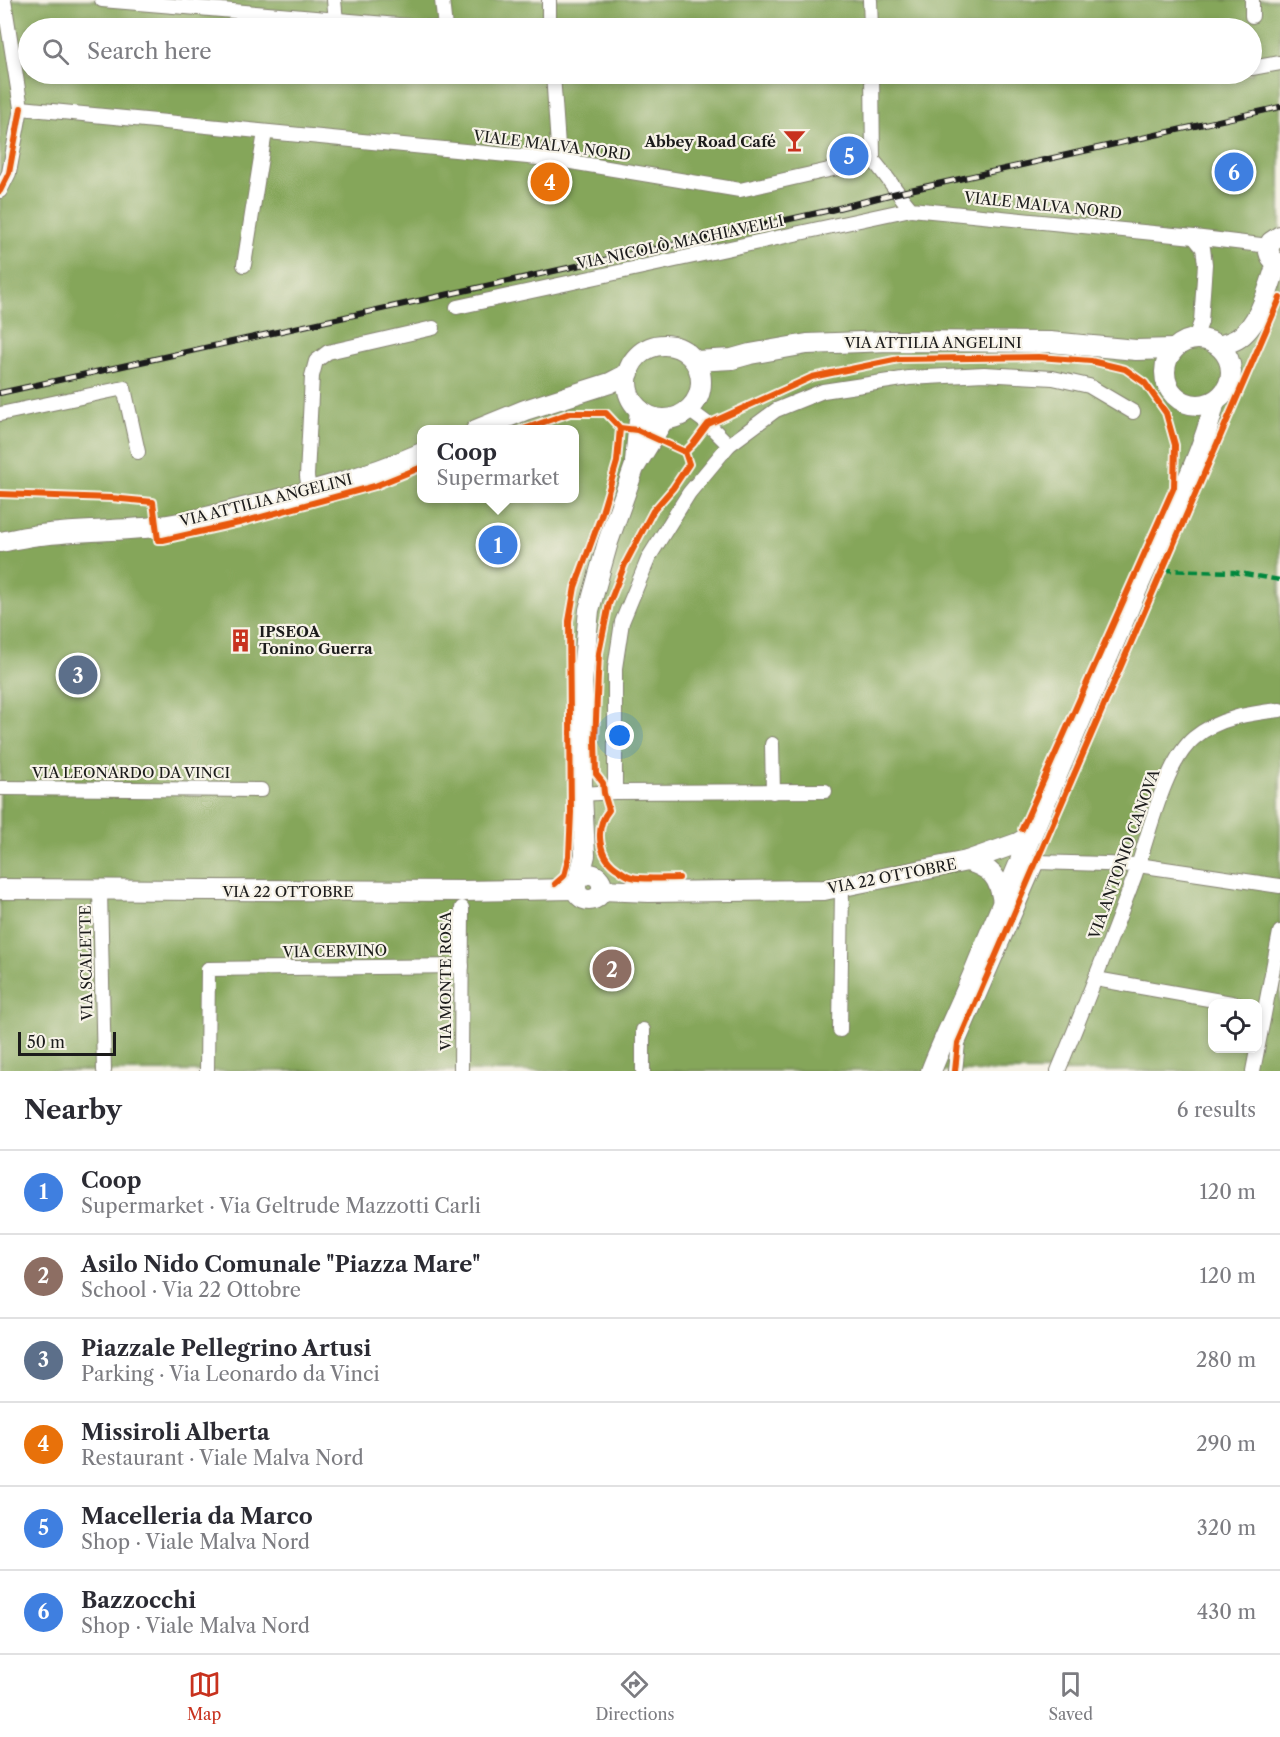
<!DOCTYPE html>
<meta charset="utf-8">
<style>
body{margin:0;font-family:"Libre Caslon Text",serif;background:#f7f7f7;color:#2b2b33}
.controls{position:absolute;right:18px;bottom:18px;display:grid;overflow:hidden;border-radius:12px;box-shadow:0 3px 9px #0003}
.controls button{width:54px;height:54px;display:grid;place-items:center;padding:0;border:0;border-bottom:2px solid #e1e1e2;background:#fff;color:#2b2b33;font:30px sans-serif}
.scale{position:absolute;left:18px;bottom:15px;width:98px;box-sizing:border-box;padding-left:6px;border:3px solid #1c1c1c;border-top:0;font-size:16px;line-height:21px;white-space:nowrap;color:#1c1c1c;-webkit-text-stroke:4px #f7f3e8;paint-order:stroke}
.you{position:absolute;left:620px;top:736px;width:21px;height:21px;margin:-15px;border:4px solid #fff;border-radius:50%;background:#1a73e8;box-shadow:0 0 0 9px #1a73e833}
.badge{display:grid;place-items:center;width:39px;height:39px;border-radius:50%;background:#c8321e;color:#fff;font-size:20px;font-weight:700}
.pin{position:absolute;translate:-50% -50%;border:3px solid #fff;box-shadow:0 2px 6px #0006}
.popup{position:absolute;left:417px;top:425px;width:162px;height:78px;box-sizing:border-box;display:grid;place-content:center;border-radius:12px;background:#fff;filter:drop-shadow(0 2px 4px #0005);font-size:20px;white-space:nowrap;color:#7c7c81}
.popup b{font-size:22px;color:#2b2b33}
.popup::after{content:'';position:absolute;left:50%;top:100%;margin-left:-12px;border:12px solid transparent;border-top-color:#fff}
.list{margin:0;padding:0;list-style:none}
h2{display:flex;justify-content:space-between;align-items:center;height:78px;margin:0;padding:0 24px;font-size:26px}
h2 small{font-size:20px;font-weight:400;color:#7c7c81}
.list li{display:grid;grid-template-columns:39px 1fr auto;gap:18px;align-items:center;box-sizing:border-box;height:84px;padding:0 24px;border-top:2px solid #e1e1e2}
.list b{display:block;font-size:22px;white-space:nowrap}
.list p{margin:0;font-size:20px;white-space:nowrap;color:#7c7c81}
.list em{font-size:20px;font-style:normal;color:#7c7c81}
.icon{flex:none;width:33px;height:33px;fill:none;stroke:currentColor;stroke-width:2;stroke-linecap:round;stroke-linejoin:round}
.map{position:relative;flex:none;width:1280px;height:1071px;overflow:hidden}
.search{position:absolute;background:#fff;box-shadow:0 3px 9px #0003;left:18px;right:18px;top:18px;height:66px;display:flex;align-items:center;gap:15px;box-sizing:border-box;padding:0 21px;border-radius:33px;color:#7c7c81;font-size:22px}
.sheet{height:582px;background:#fff}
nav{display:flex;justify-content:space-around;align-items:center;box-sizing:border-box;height:84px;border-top:2px solid #e1e1e2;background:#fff;font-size:16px;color:#7c7c81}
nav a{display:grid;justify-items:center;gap:3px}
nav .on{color:#c8321e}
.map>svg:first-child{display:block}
.forest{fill:#85a65a;stroke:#50613b;stroke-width:1.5;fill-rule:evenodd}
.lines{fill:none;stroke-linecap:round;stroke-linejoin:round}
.street-casing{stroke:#827f6e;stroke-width:16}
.secondary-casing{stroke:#827f6e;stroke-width:22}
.street{stroke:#fff;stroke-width:14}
.secondary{stroke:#fff;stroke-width:20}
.rail-casing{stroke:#1c1c1c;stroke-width:6}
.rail{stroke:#f7f3e8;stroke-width:4;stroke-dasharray:11;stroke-linecap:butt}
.quiet{stroke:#00873e;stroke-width:4.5;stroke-dasharray:9 4.5;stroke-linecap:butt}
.cycleway-casing{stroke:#f7f3e8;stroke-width:10}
.cycleway{stroke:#e8590c;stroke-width:6}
.labels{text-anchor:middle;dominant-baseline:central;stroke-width:4.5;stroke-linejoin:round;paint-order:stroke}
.poi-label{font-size:15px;font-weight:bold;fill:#1c1c1c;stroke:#f7f3e8;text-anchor:end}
.street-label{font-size:15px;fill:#1c1c1c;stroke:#f7f3e8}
</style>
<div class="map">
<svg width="1280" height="1071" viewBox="0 0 1280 1071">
<rect width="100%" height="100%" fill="#f7f3e8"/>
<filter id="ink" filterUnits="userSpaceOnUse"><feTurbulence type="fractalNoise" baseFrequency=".0167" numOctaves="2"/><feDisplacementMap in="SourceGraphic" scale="12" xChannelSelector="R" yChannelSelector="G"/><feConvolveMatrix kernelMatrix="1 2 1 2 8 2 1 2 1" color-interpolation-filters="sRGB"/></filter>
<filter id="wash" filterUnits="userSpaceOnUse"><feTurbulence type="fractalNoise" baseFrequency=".008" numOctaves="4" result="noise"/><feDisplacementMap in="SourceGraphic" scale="24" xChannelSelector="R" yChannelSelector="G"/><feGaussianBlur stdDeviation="1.35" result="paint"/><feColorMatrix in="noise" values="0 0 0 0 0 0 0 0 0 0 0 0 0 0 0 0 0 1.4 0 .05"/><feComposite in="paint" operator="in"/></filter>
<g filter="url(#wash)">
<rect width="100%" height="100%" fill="#e9e2c1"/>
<path class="forest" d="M0,0H1280V1071H0ZM28,28H1252V74H28ZM422,430H574V498H422ZM1212,1004H1258V1048H1212Z"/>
</g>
<g filter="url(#ink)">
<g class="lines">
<defs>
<g id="street">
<path d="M102,0L434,28"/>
<path d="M334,0L336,21"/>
<path d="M442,0L445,28"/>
<path d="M549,0V28"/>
<path d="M870,0L871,28"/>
<path d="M1252,16V0"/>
<path d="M1252,68L1280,63"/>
<path d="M553,74L559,160"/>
<path d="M872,74L873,160"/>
<path d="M21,108L559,160L740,190L873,160C887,176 897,193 911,209L1194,237L1269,246"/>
<path d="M0,191L9,173L21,108L4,0"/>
<path d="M244,265L265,132"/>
<path d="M457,307L911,209"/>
<path d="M1191,339L1197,333L1201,322L1205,264L1203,248L1194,237"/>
<path d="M689,410L708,424L729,445"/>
<path d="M0,414L124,388L138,452"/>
<path d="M309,491L307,476L312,376L316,361L328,352L433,328"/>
<path d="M772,744L773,792"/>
<path d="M0,788L261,790"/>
<path d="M825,791L615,792V668L622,622L649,557L689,493L729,445L776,410L823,391L909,378L984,374L1053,378L1089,386L1133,412"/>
<path d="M582,794L615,792"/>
<path d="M100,890L104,1071"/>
<path d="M1096,979L1237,1004"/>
<path d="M643,1030V1071"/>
<path d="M840,1030L842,888"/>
<path d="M207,1071L208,969L462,966"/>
<path d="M461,1071L462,908"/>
<path d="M955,1071L958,1043L1037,862L1138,865L1280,886"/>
<path d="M1058,1071C1085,1006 1110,941 1135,875C1148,838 1164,763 1194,738C1217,718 1251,713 1280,710"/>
<path d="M1253,1071L1280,932"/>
</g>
<g id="secondary">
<path d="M1280,236L1271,242C1266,251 1270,260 1280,264"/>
<circle cx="1198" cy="372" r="33"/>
<circle cx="664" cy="382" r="37"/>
<path d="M1219,346C1225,344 1232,342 1237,339C1260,325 1269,287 1277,263"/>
<path d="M695,361L732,359L750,354L807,344L890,341L1050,342L1136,350L1173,349"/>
<path d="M476,430L525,410L610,383L629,373"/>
<path d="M635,462L640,410"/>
<path d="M0,542C13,540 27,536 40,535C78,530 116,531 154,527C184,524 214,515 243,508C304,493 365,478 422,453"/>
<path d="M967,861C991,868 999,876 1003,902"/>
<circle cx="589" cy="887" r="13"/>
<path d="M579,879L585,855L582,794V683L589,610L608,542L634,468L664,419"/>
<path d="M0,889L463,891L576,889"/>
<path d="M602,890L649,892L824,890L967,861L1018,843L1030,836"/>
<path d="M931,1071C945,1035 962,1002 976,967C1028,840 1083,715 1137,589C1163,528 1200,466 1215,401"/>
</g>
</defs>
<use href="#street" class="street-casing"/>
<use href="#secondary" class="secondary-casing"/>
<use href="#street" class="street"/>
<use href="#secondary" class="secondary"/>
<defs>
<path id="rail" d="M0,393L831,210L897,193L1280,107"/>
</defs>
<use href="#rail" class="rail-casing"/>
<use href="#rail" class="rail"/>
<path class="quiet" d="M1163,570L1233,572L1280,580"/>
<defs>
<g id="cycleway">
<path d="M0,191L9,173L21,108"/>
<path d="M521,430L570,413H606L620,428L637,430L685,452"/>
<path d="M0,494L111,498L153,502L158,540H163L239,523L375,486L422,467"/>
<path d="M679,878C666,878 643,880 632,877C627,876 623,873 619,870C598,858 594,828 609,810L604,793L603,783L596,774L595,741L599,653L609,604L625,564L653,511L673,488L689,464L685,452L693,444L708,424L812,377L899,359L1039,357L1091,361L1125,369L1145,383L1166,413L1175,445L1174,487L1022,829"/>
<path d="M555,884L564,876L569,856L571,812L569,621L575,587L601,516L617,462L620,428"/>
<path d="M955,1071L958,1043L1280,298"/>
</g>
</defs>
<use href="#cycleway" class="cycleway-casing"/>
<use href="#cycleway" class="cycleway"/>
</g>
</g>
<defs>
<symbol id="bar-bare" viewBox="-9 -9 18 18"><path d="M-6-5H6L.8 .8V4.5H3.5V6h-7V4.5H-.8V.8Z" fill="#c8321e" stroke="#f7f3e8" stroke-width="2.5" paint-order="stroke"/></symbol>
<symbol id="building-bare" viewBox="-9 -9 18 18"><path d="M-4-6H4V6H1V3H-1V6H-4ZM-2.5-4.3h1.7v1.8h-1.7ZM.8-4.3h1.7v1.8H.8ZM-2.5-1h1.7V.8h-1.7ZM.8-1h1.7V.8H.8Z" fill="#c8321e" stroke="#f7f3e8" stroke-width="2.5" paint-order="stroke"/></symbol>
</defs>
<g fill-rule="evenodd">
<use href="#bar-bare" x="778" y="124" width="33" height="33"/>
<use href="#building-bare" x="224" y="624" width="33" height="33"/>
</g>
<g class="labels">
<g class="poi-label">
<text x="776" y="141">Abbey Road Café</text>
<text x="259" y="631" text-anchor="start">IPSEOA<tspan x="259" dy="17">Tonino Guerra</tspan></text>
</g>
<g class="street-label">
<text transform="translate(552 145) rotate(7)">VIALE MALVA NORD</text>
<text transform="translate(1043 205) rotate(6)">VIALE MALVA NORD</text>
<text transform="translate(680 242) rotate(-12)">VIA NICOLÒ MACHIAVELLI</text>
<text x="933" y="342">VIA ATTILIA ANGELINI</text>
<text transform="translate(266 500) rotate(-14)">VIA ATTILIA ANGELINI</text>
<text x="131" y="772">VIA LEONARDO DA VINCI</text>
<text transform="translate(1124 854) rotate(-70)">VIA ANTONIO CANOVA</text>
<text transform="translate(892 876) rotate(-11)">VIA 22 OTTOBRE</text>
<text x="288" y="891">VIA 22 OTTOBRE</text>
<text transform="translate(335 951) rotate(-1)">VIA CERVINO</text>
<text transform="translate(86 963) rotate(-91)">VIA SCALETTE</text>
<text transform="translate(445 981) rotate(-90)">VIA MONTE ROSA</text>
</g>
</g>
</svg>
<div class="controls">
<button><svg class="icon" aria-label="locate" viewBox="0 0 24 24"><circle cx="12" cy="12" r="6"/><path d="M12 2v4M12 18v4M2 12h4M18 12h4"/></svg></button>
</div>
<div class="scale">50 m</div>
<div class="you"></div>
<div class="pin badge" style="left:498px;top:545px;background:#3f7fe0">1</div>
<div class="popup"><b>Coop</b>Supermarket</div>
<div class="pin badge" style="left:612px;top:969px;background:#8d6e63">2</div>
<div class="pin badge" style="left:78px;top:675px;background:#5c6f8a">3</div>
<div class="pin badge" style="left:550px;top:182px;background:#e8710a">4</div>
<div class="pin badge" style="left:849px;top:156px;background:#3f7fe0">5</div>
<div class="pin badge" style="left:1234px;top:172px;background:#3f7fe0">6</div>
<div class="search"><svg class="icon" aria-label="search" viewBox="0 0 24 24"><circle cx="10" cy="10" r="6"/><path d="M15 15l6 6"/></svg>Search here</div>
</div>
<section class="sheet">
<h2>Nearby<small>6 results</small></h2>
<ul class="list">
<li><span class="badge" style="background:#3f7fe0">1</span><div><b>Coop</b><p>Supermarket · Via Geltrude Mazzotti Carli</p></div><em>120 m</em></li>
<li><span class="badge" style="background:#8d6e63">2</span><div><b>Asilo Nido Comunale &quot;Piazza Mare&quot;</b><p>School · Via 22 Ottobre</p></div><em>120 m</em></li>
<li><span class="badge" style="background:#5c6f8a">3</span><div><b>Piazzale Pellegrino Artusi</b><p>Parking · Via Leonardo da Vinci</p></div><em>280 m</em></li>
<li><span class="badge" style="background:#e8710a">4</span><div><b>Missiroli Alberta</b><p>Restaurant · Viale Malva Nord</p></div><em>290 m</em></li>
<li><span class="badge" style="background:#3f7fe0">5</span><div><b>Macelleria da Marco</b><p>Shop · Viale Malva Nord</p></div><em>320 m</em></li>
<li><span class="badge" style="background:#3f7fe0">6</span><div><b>Bazzocchi</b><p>Shop · Viale Malva Nord</p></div><em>430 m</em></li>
</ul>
</section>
<nav>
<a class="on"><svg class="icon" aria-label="map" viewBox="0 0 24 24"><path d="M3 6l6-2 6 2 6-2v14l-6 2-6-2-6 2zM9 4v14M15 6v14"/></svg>Map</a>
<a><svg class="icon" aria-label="directions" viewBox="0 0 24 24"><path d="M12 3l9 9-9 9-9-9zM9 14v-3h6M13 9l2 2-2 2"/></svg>Directions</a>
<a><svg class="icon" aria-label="saved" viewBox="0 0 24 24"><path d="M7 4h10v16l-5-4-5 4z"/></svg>Saved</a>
</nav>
